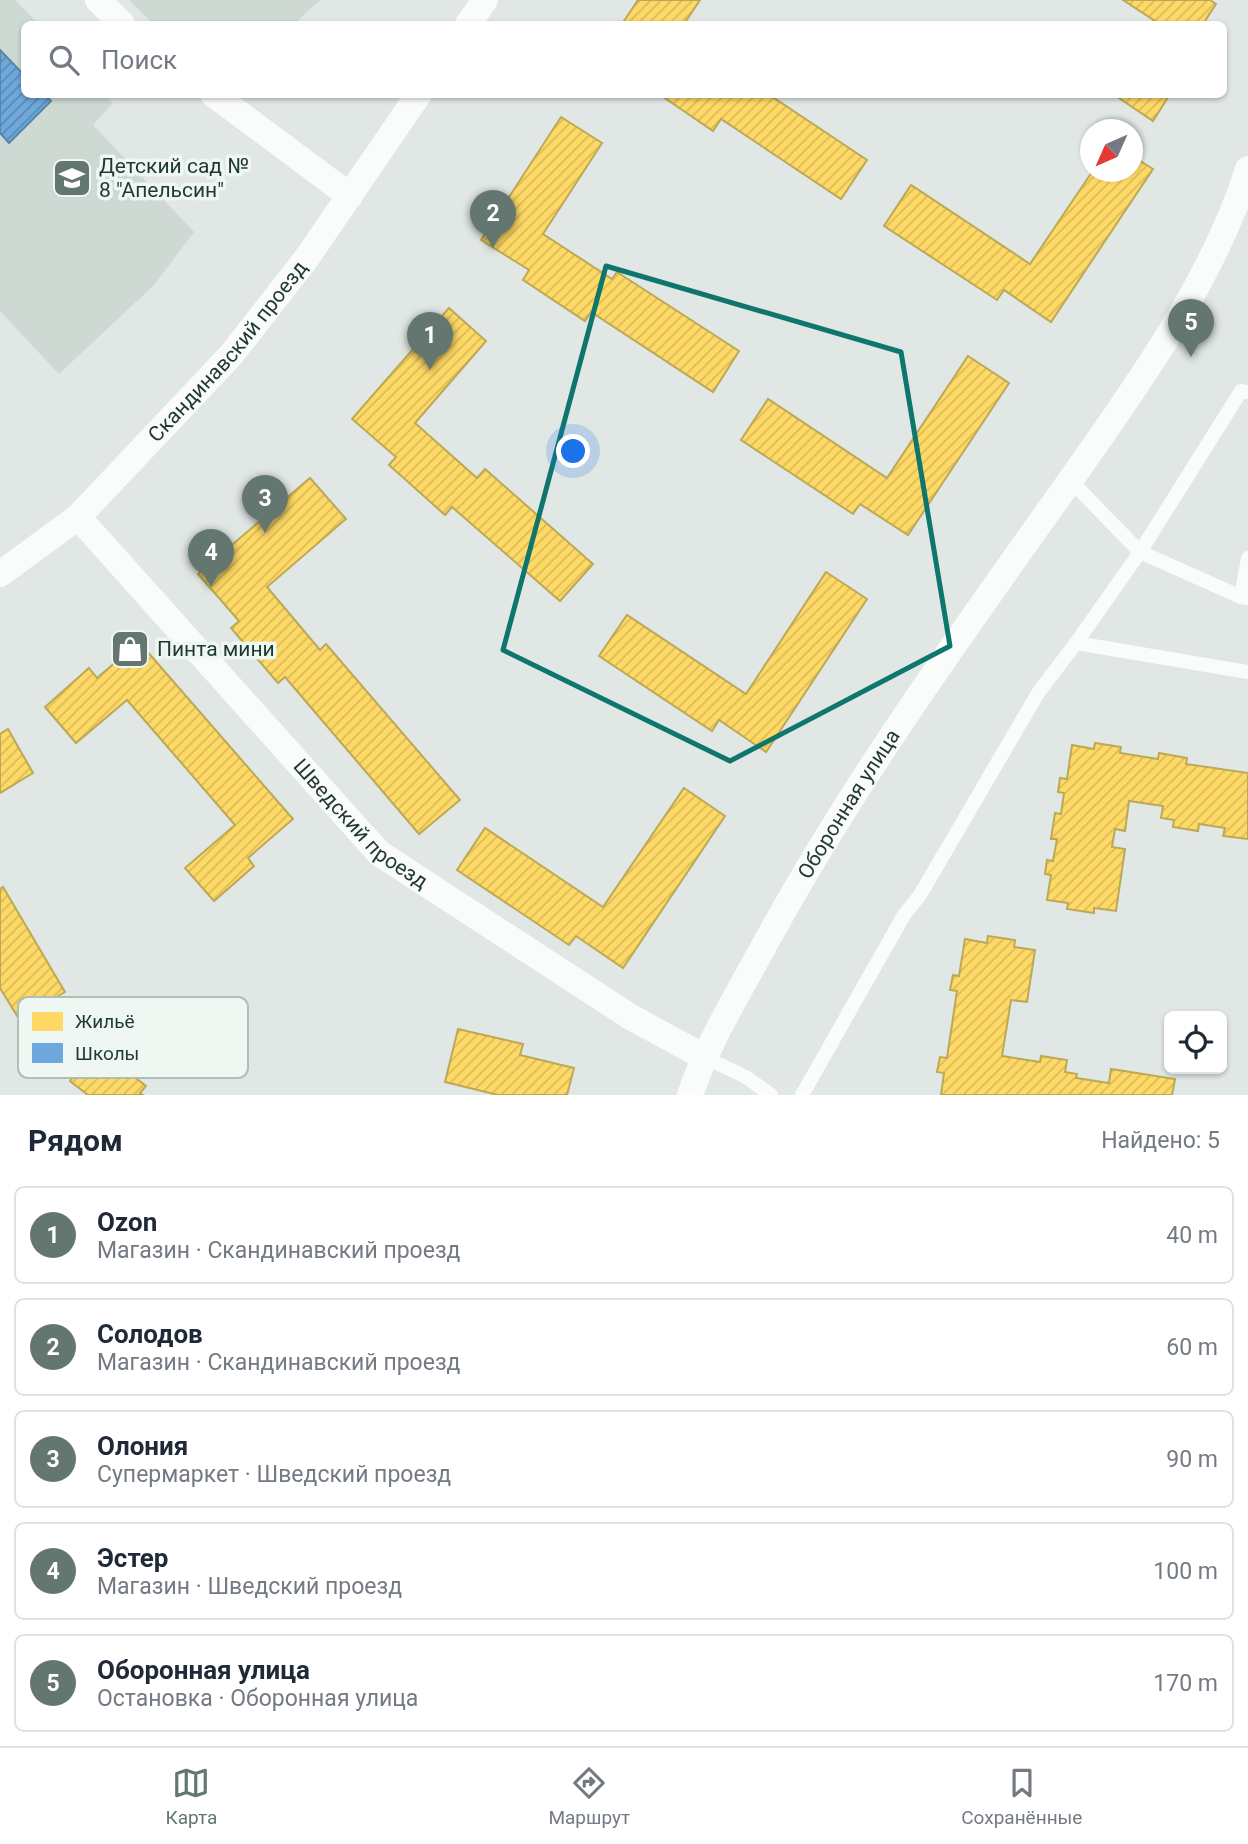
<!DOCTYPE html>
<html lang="ru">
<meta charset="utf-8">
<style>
body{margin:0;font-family:Roboto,sans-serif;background:#f2f2f3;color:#1f2937}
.controls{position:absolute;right:21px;bottom:21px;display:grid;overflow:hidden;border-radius:10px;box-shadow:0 2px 5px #0004}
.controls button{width:63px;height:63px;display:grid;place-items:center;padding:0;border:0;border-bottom:2px solid #e0e1e3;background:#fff;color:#1f2937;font:35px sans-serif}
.compass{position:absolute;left:1080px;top:119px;width:63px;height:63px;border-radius:50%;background:#fff;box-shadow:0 2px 5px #0004;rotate:225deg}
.you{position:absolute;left:574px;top:452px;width:24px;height:24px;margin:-18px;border:5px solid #fff;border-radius:50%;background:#1a73e8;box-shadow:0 0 0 10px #1a73e833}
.badge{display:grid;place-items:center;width:46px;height:46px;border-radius:50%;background:#63766f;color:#fff;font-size:23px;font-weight:700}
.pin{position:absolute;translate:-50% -58px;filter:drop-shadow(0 2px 4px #0008)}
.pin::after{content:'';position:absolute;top:37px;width:24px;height:21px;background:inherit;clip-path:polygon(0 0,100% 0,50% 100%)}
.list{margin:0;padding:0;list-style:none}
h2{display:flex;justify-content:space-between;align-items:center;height:91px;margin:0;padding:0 28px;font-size:30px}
h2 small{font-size:23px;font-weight:400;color:#747a83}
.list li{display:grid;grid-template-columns:46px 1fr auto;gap:21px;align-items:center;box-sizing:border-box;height:98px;margin:0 14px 14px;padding:0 14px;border:2px solid #e0e1e3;border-radius:10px}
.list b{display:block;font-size:26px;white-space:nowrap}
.list p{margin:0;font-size:23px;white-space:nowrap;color:#747a83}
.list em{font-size:23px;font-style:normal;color:#747a83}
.icon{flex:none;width:38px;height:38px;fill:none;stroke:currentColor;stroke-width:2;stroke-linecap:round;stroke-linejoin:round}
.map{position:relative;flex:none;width:1248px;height:1095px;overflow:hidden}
.search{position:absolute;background:#fff;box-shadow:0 2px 5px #0004;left:21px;right:21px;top:21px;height:77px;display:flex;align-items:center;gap:18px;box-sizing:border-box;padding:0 24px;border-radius:10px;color:#747a83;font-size:26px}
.sheet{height:651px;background:#fff}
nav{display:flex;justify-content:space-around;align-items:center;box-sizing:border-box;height:98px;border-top:2px solid #e0e1e3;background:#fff;font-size:19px;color:#747a83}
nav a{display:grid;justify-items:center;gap:4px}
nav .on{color:#63766f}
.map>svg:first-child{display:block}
.built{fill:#ced9d3}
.homes{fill:url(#homes-hatch);stroke:#bca956;stroke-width:2}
.schools{fill:url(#schools-hatch);stroke:#5787a8;stroke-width:2}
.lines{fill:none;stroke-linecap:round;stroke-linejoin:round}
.service{stroke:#fafbfb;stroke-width:14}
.minor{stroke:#fafbfb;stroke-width:26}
.marked{fill:none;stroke:#0f766e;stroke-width:5;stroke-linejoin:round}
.labels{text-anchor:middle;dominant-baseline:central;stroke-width:7;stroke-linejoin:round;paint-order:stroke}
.poi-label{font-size:21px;fill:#1f3930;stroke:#eef7f2;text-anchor:start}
.street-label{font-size:21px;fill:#1f3930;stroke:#eef7f2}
.key{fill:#eef7f2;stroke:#b0beb8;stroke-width:2}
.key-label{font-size:19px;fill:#1f3930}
</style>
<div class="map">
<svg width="1248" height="1095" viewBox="0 0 1248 1095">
<defs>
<pattern id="homes-hatch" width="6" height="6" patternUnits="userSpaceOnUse" patternTransform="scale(1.75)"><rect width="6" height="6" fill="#ffd966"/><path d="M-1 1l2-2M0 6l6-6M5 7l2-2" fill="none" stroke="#dabb59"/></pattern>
<pattern id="schools-hatch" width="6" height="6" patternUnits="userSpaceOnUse" patternTransform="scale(1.75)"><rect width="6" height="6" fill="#6fa8dc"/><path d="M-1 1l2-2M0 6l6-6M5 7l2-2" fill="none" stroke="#5b8ab3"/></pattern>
</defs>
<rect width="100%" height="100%" fill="#e1e7e4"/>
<g class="built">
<path d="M0,0H15L39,24H24V94L104,95L113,103L93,125L194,232L154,285L59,374L0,311Z"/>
<path d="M129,0H320L294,24H153Z"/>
</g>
<g class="homes">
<path d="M638,0H700L684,24H622Z"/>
<path d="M1123,0H1210L1216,4L1203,24H1153L1155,21Z"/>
<path d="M659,94H768L867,160L841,199L721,119L713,131Z"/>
<path d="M1113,94H1170L1153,121Z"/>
<path d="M561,117L602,143L543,234L612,279L617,272L739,351L713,392L591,312L585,321L523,280L529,270L481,240Z"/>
<path d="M1132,156L1153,169L1051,322L1004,290L997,300L884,226L911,185L1030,264L1092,172H1132Z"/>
<path d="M449,308L486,341L415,423L477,478L485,469L593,564L560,601L452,507L445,515L389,465L396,457L352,419Z"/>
<path d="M968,356L1009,383L908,535L860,504L853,514L741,440L768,399L887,478Z"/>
<path d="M310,478L346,519L267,587L320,650L326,644L460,800L419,834L285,677L278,683L231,628L239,621L198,574Z"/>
<path d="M826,572L867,599L766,752L719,720L712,731L599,656L627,615L746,694Z"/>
<path d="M139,642L293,819L248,858L254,866L214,901L185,868L235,825L127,700L76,743L45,707L89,668L97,678Z"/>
<path d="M8,729L33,773L0,793V734Z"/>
<path d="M1095,743L1121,747L1120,753L1158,759L1159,753L1187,758L1186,764L1248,773V839L1223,836L1225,828L1199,824L1198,831L1173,827L1174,820L1161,818L1163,806L1129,801L1125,831L1115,829L1112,847L1125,849L1116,911L1094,908V913L1067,909L1068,903L1047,900L1051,875L1045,874L1047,860L1053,861L1057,839H1051L1055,813L1061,814L1064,793L1058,792L1060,778L1067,779L1072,745L1094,749Z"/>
<path d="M684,788L725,816L623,968L576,936L569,945L457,870L485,828L603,907Z"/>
<path d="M3,887L65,992L19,1019L0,988V889Z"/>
<path d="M988,936L1015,940L1014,947L1035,950L1027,1002L1011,1000L1002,1056L1040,1062L1041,1056L1067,1060L1065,1072L1077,1074L1076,1078L1109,1083L1111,1069L1175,1079L1172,1095H941L944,1073L937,1072L940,1057L947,1058L957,991L950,990L953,975L959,976L965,939L987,943Z"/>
<path d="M458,1029L523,1044L520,1055L574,1068L567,1095H498L445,1082Z"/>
<path d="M96,1047L146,1086L140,1093L143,1095H88L70,1081Z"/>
</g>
<path class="schools" d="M0,50L24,75V94H44L51,101L9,143L0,133Z"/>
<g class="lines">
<g class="service">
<path d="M1070,480L1140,552L1241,597"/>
<path d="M1248,558L1241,597L1248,598"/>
<path d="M1076,643L1140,552L1241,391L1248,392"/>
<path d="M704,1057L746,1077L771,1095"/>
<path d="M802,1095L904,915L920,895L1038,693L1076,643L1248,672"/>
</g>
<g class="minor">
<path d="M98,0L122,24"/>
<path d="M468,24L485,0"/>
<path d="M213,94L350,196"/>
<path id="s1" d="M78,517L379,853L629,1016L704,1057"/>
<path id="s2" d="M0,574L78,517L231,355L306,259L419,94"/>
<path id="s3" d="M690,1095C708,1042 738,994 765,944C853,783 961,634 1067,485C1133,392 1214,279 1248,169"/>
</g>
</g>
<path class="marked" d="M606,266L901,352L950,646L730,761L503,650Z"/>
<defs>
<symbol id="school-square" viewBox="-11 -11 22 22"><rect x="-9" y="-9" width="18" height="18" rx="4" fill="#63766f" stroke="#eef7f2"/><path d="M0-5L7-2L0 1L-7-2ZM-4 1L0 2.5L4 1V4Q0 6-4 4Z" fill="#fff"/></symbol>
<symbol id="shop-square" viewBox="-11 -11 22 22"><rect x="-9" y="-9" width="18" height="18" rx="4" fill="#63766f" stroke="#eef7f2"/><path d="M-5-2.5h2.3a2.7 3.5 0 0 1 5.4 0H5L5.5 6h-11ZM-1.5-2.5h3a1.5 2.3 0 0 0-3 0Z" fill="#fff"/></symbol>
</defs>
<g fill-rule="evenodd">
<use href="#school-square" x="50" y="156" width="44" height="44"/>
<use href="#shop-square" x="108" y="627" width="44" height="44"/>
</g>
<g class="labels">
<g class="poi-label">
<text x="99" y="166">Детский сад №<tspan x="99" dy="24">8 "Апельсин"</tspan></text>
<text x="157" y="649">Пинта мини</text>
</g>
<g class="street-label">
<text stroke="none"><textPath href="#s2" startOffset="320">Скандинавский проезд</textPath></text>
<text stroke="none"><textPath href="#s3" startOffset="332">Оборонная улица</textPath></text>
<text stroke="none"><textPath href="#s1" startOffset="418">Шведский проезд</textPath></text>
</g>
</g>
<rect x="18" y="997" width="230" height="81" rx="10" class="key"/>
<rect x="32" y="1012" width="31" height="19" fill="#ffd966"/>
<rect x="32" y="1043" width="31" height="20" fill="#6fa8dc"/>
<g class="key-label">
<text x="75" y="1028">Жильё</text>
<text x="75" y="1060">Школы</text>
</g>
</svg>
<div class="controls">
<button><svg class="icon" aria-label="locate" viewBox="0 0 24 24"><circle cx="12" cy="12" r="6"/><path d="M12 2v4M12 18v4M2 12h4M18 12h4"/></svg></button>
</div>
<svg class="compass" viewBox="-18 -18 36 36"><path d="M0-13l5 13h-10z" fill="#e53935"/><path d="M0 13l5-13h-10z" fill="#747a83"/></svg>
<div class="you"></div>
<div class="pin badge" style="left:430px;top:370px">1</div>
<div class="pin badge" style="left:493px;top:248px">2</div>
<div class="pin badge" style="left:265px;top:533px">3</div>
<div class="pin badge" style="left:211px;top:587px">4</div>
<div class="pin badge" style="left:1191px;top:357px">5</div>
<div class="search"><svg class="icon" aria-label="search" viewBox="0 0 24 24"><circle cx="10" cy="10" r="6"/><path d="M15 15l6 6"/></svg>Поиск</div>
</div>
<section class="sheet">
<h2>Рядом<small>Найдено: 5</small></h2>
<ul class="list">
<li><span class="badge">1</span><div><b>Ozon</b><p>Магазин · Скандинавский проезд</p></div><em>40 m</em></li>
<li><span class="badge">2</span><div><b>Солодов</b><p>Магазин · Скандинавский проезд</p></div><em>60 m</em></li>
<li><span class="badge">3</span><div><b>Олония</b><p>Супермаркет · Шведский проезд</p></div><em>90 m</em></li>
<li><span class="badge">4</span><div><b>Эстер</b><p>Магазин · Шведский проезд</p></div><em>100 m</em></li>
<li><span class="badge">5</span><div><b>Оборонная улица</b><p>Остановка · Оборонная улица</p></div><em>170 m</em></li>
</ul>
</section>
<nav>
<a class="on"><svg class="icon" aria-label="map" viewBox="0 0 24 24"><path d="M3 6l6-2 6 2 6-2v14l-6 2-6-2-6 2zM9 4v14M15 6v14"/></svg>Карта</a>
<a><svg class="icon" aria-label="directions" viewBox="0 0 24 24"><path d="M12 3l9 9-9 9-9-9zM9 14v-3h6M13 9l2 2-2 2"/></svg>Маршрут</a>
<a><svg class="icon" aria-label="saved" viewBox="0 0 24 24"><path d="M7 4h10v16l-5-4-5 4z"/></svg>Сохранённые</a>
</nav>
